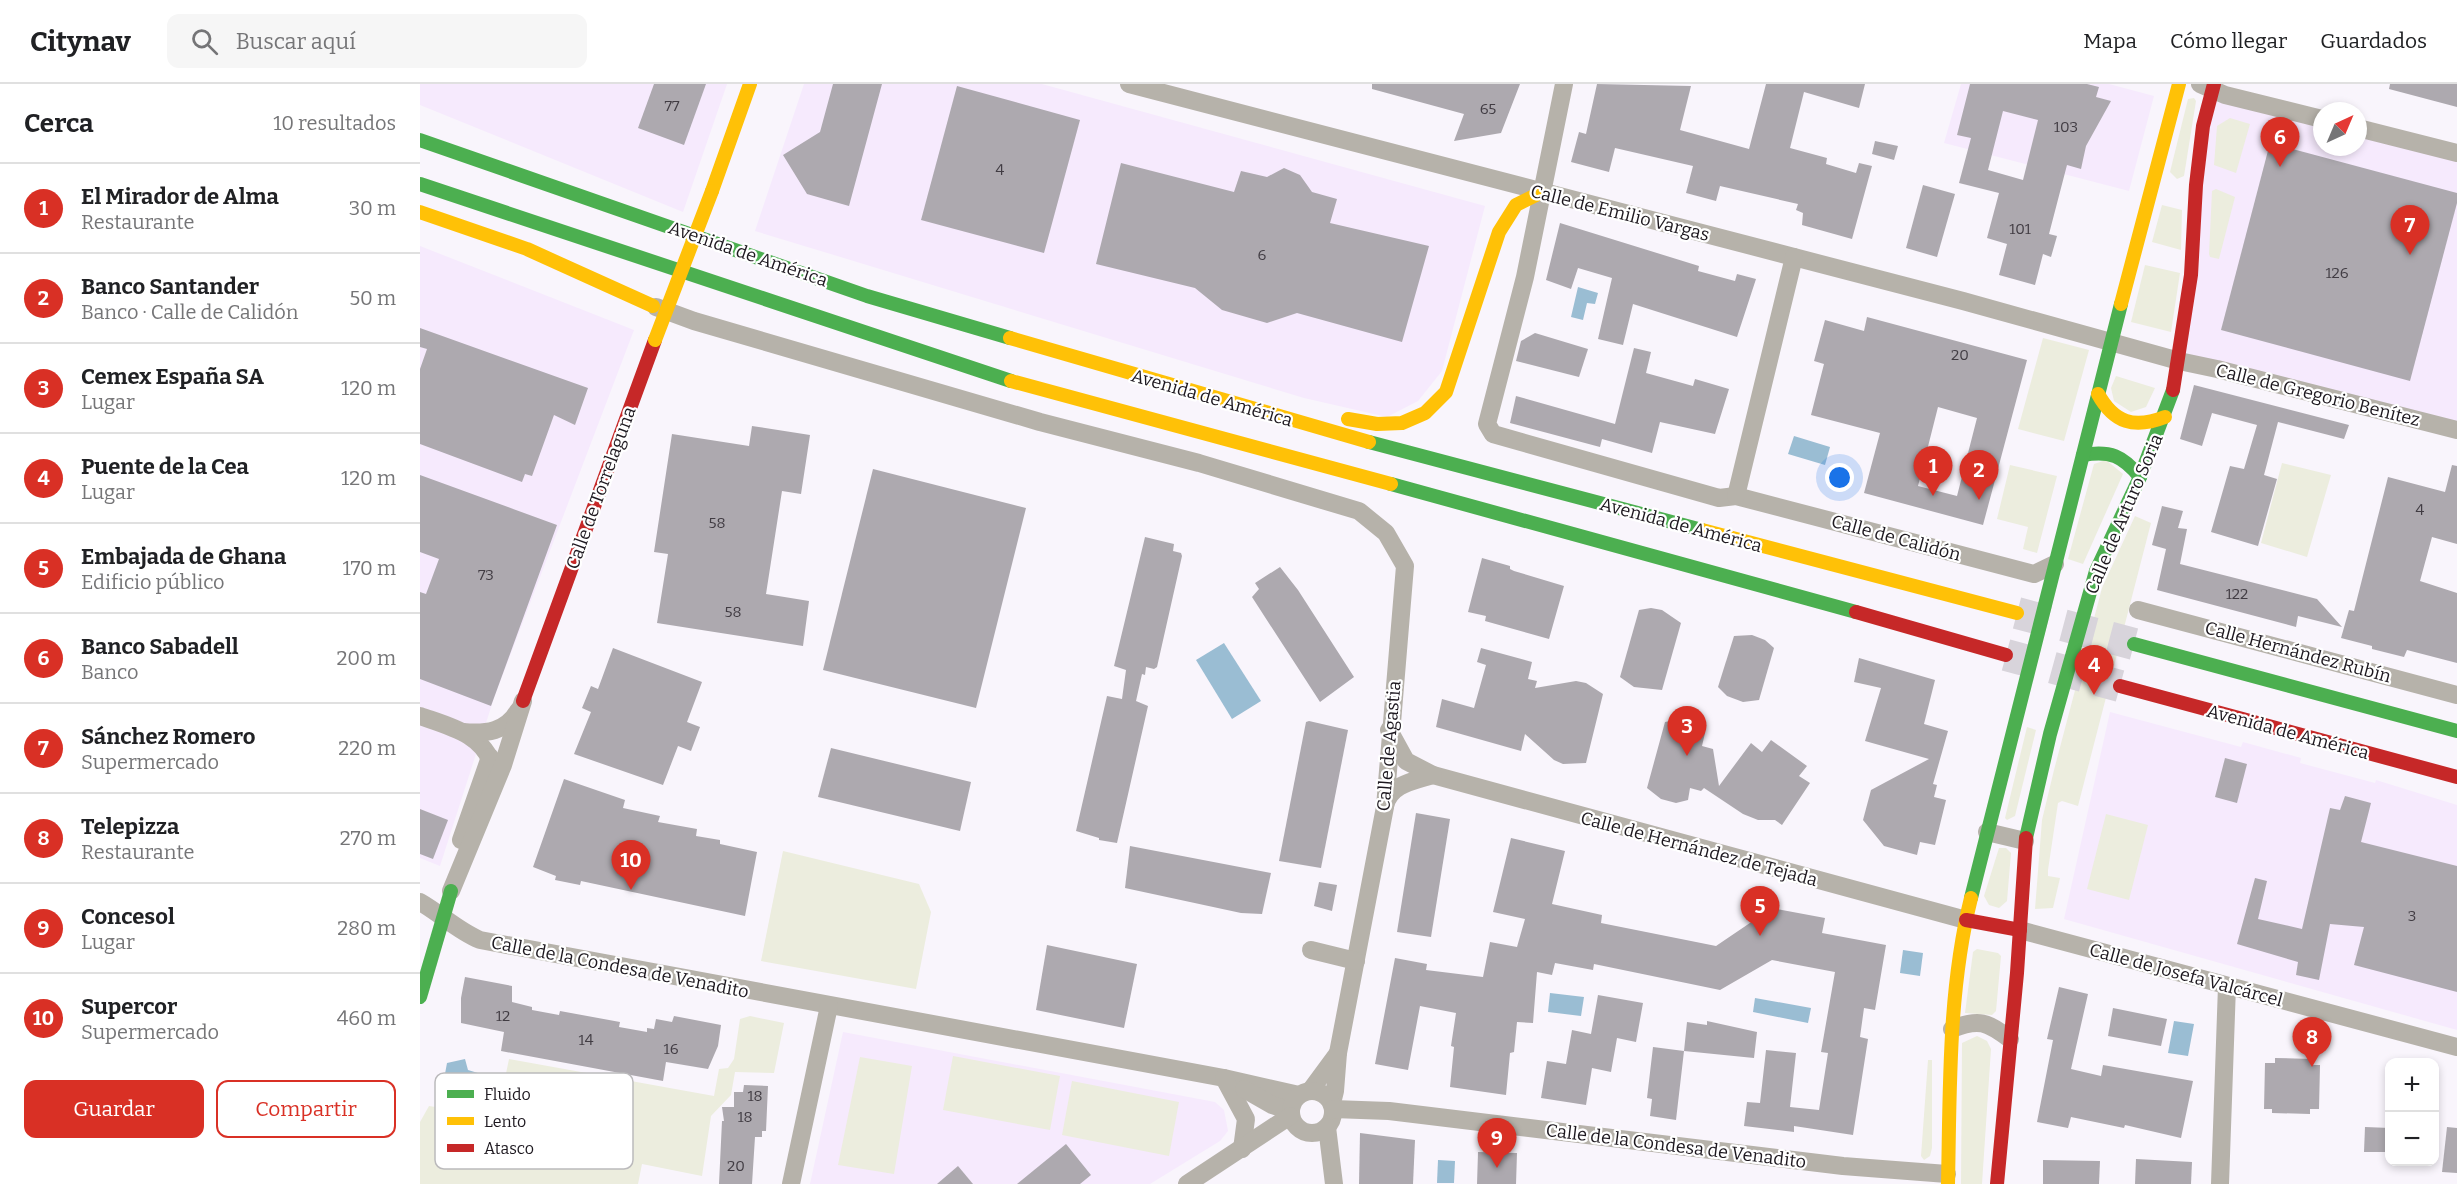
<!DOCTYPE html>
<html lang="es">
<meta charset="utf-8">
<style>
body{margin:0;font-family:Bitter,serif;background:#f6f6f6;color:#202124}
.controls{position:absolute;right:18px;bottom:18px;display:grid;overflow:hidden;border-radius:12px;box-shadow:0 3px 9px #0003}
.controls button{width:54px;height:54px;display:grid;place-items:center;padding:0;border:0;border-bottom:2px solid #e0e0e0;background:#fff;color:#202124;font:30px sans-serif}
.compass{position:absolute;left:1893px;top:18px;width:54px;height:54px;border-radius:50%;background:#fff;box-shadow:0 3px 9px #0003;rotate:44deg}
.you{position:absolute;left:1420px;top:394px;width:21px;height:21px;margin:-15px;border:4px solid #fff;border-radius:50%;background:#1a73e8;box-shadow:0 0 0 9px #1a73e833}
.badge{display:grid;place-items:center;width:39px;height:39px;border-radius:50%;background:#d93025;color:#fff;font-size:20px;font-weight:700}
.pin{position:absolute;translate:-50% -50px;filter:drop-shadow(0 2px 3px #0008)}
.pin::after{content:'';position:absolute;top:32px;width:21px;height:18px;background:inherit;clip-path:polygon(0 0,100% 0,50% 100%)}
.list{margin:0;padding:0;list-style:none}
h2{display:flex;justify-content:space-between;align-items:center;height:78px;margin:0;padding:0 24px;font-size:26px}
h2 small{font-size:20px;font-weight:400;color:#757577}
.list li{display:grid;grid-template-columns:39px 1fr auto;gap:18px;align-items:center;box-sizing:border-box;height:90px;padding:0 24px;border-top:2px solid #e0e0e0}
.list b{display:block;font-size:22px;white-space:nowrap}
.list p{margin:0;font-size:20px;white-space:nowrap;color:#757577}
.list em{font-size:20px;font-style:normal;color:#757577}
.actions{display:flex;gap:12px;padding:18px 24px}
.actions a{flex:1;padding:14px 0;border:2px solid #d93025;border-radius:12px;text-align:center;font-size:21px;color:#d93025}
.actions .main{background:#d93025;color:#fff}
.icon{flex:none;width:33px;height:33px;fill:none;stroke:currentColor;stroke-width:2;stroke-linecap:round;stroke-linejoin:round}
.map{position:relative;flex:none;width:2037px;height:1100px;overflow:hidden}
header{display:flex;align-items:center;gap:36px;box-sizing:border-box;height:84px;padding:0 30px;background:#fff;border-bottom:2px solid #e0e0e0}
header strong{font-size:28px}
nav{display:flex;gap:33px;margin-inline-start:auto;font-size:21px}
.search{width:420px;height:54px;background:#f6f6f6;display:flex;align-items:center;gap:15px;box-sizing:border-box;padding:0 21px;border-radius:12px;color:#757577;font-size:22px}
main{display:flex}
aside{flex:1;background:#fff}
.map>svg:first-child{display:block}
.built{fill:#f6eafd}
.green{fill:#ecedde}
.water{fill:#9abdd3}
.building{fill:#ada9af;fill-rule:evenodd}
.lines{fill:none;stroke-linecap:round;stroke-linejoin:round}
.highway-tunnel{stroke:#d8d4db;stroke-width:32;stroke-dasharray:32 16;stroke-linecap:butt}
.street{stroke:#b6b2aa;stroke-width:18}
.fast{stroke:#4caf50;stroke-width:14}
.slow{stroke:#ffc107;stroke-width:14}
.jam{stroke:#c62828;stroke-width:14}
.slow-bridge{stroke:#ffc107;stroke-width:14}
.labels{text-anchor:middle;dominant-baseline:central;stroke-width:4.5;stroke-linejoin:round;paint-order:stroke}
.number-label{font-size:15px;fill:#413c43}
.street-label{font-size:18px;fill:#1d181f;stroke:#fff}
.key{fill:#fff;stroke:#bbbabc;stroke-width:1.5}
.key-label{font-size:16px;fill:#1d181f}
</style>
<header>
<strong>Citynav</strong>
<div class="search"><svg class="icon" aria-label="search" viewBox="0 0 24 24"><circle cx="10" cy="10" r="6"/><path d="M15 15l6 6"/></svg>Buscar aquí</div>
<nav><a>Mapa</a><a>Cómo llegar</a><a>Guardados</a></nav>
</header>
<main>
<aside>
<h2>Cerca<small>10 resultados</small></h2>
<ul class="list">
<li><span class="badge">1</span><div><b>El Mirador de Alma</b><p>Restaurante</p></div><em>30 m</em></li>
<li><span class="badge">2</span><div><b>Banco Santander</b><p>Banco · Calle de Calidón</p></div><em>50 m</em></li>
<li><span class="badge">3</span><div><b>Cemex España SA</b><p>Lugar</p></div><em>120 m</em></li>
<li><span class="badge">4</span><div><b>Puente de la Cea</b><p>Lugar</p></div><em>120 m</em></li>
<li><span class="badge">5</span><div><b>Embajada de Ghana</b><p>Edificio público</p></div><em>170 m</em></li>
<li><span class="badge">6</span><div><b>Banco Sabadell</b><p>Banco</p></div><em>200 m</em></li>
<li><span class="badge">7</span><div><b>Sánchez Romero</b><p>Supermercado</p></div><em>220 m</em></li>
<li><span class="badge">8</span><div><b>Telepizza</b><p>Restaurante</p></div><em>270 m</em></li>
<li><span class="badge">9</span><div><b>Concesol</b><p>Lugar</p></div><em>280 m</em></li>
<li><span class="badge">10</span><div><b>Supercor</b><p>Supermercado</p></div><em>460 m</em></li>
</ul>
<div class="actions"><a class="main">Guardar</a><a>Compartir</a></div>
</aside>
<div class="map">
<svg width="2037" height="1100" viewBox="0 0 2037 1100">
<rect width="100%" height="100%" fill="#f9f5fc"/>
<g class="built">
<path d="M0,0H307L263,128L0,21Z"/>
<path d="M384,0H622L1065,122L1022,287L998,317L967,333L884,314L335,147Z"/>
<path d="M1541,0H1689L1734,12L1709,107L1524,59Z"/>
<path d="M1792,5L1902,35V63H1938V44L2037,69V346L1759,277Z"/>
<path d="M0,162L214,246L74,614L20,782L0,774Z"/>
<path d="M1690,628L1821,663L1823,658L1881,674L1880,679L1955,699L1956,696L2037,721V946L1644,835Z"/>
<path d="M423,948L795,1018L804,1026L808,1047L800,1057L730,1100H390Z"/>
</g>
<g class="green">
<path d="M1774,14L1776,17L1764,92L1757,95L1750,88L1768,15Z"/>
<path d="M1810,34L1830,40L1816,89L1794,81L1797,42Z"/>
<path d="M1796,105L1815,113L1799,175L1790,173L1789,170L1792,107Z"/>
<path d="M1742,121L1762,126L1761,166L1732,158Z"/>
<path d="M1725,181L1760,189L1751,248L1711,238Z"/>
<path d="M1623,254L1669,266L1644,357L1598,345Z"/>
<path d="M1696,292L1735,304L1726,323L1711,328L1694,317L1691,304Z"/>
<path d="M1686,376L1703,390L1663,480L1648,475L1674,380Z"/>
<path d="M1862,379L1911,391L1887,473L1841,459Z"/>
<path d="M1590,381L1637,392L1617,469L1603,465L1608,443L1577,435Z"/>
<path d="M1715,432L1731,439L1658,722L1642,717L1638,719L1628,786V792L1640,794L1633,824L1615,825L1622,736L1634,686L1682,504Z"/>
<path d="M1607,643L1616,646L1595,732L1587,736L1585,734Z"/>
<path d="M1686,730L1728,741L1709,816L1667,805Z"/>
<path d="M1579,764H1586L1591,769L1587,817L1579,824L1569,821L1564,812Z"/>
<path d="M363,767L499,800L511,828L496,905L341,877Z"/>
<path d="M1557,865L1578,869L1581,872L1576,927L1572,931L1545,929L1553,868Z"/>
<path d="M330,932L364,939L354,989L315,988L311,1011L291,1032L282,1092L222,1080L218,1100H0V1038L9,1022L68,1031L78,1028L89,975L294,1012L299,985L308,984L314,975L320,935Z"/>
<path d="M1557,952L1567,957L1571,965L1562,1100H1541L1542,959Z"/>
<path d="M533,972L640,992L630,1046L523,1026Z"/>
<path d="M440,973L492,982L474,1090L418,1081Z"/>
<path d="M1508,976H1512V1064L1510,1072L1504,1076L1501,1072Z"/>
<path d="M652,997L759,1018L749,1072L642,1051Z"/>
</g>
<g class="water">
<path d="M1158,203L1178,209L1175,220L1167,219L1163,236L1151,233Z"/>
<path d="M1374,352L1410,363L1405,381L1368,370Z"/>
<path d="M804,559L841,617L812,635L776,576Z"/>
<path d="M1483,866L1503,869L1500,892L1480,889Z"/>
<path d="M1130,909L1164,913L1161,932L1128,928Z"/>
<path d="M1335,914L1391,924L1388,939L1333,928Z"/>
<path d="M1754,937L1774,940L1768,972L1748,969Z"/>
<path d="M45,975L48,986L71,993L67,1014L22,1006L27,979Z"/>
<path d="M1018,1076L1035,1077L1034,1099H1017Z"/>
</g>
<g class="building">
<path d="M234,0H286L264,61L218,44Z"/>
<path d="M413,0H462L429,122L387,110L363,71L400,48Z"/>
<path d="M952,0H1100L1081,49L1034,57L1044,30L952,5Z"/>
<path d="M1177,0L1271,2L1260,46L1329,65L1346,0H1445L1439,24L1384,8L1370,64L1407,74L1406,80L1436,89L1439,79L1452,82L1432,155L1382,141L1383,129L1376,126L1378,120L1300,102L1296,117L1266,109L1273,82L1195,64L1189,88L1151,78L1159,48L1166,50Z"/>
<path d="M1550,0H1667L1679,3L1676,13L1691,17L1666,62L1661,85L1647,81L1629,150L1637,152L1631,173L1623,170L1615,201L1579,191L1587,160L1567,154L1579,109L1539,99L1551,54L1537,51ZM1583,27L1618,36L1603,96L1568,86Z"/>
<path d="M1970,0H2037V23L1969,5Z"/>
<path d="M537,2L660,36L624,169L501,136Z"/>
<path d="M1455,57L1478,62L1474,76L1452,70Z"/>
<path d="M1850,59L2037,109V119L1990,297L1801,246Z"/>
<path d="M701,79L814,108L821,87L847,93L864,84L880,91L892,108L917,115L910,139L1009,162L982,258L877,229L847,239L802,226L775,204L676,180Z"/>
<path d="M1503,101L1535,110L1517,173L1486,164Z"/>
<path d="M1140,139L1279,182L1278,187L1315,197L1317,190L1336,195L1317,253L1213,220L1203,261L1178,255L1192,194L1158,184L1151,205L1126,196Z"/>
<path d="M1447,233L1607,276L1563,441L1444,409L1460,349L1391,331L1404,280L1394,277L1405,236L1444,247ZM1518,323L1557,334L1537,412L1498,402Z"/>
<path d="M0,244L168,304L155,341L134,331L112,392L105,390L102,398L0,360V285L7,265L0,263Z"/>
<path d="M1115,249L1168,265L1159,293L1096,277L1101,257Z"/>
<path d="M1214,264L1231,268L1226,289L1273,302L1275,295L1309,305L1295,350L1240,338L1232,369L1182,355L1180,363L1090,339L1096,312L1195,340Z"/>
<path d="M1774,301L1929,341L1924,355L1858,338L1844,391L1857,395L1838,462L1791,448L1810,382L1824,385L1837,341L1792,329L1782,362L1760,355Z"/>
<path d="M332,342L390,351L381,410L362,407L346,510L389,517L383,562L237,539L248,470L234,468L252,350L329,362Z"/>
<path d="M2032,381L2037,382V460L2012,453L2000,497L2037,509V579L1987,566L1984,573L1952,565V562L1921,554L1929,526L1934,527L1968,393L2025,408Z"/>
<path d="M453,385L606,424L556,624L403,586Z"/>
<path d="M0,391L137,441L71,622L0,595V508L6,510L19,475L0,468Z"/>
<path d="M1742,422L1763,427L1758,444L1767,445L1760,480L1897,515L1922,543L1878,532L1876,543L1737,506L1746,465L1732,461Z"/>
<path d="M725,453L754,460L753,467L761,469L762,472L737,583L734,585L726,583L725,591L722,590L716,617L728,622L697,759L679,756V754L656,747L687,612L702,615L706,586L694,582Z"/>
<path d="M1062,474L1090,482V485L1094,487L1144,502L1129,555L1065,537L1066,532L1048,528Z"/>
<path d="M860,483L878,506L934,593L900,618L832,513L839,505L835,499Z"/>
<path d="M1231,524L1242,526L1261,539L1242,606L1214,603L1200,593L1219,526Z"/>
<path d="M1332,551L1345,556L1354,564L1339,616L1323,618L1307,612L1298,603L1314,552Z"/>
<path d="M193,564L282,598L267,638L280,643L271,667L258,662L243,701L154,670L171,628L162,624L171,602L178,605Z"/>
<path d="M1061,564L1112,578L1108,595L1117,597L1115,604L1156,597L1166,599L1183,610L1166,679L1143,680L1134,676L1105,650L1101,667L1016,643L1022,615L1054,624L1066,581L1057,578Z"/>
<path d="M1439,574L1515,596L1504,640L1528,647L1513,700L1517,701L1514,713L1526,716L1515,761L1500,758L1497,771L1464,762L1443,736L1451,706L1509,675L1445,657L1461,604L1434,598Z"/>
<path d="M1255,636L1277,641L1285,649L1282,662L1293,665L1299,702L1331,659L1342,668L1351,656L1387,682L1379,692L1390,699L1362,741L1355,736H1338L1323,730L1284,704L1281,707L1270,704L1268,716L1256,719L1241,715L1227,704L1245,638Z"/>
<path d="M889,637L928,646L901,784L859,777L886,638Z"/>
<path d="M411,664L551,698L540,747L398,713Z"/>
<path d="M1805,674L1827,680L1817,719L1795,713Z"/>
<path d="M144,695L205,716L203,724L240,732L238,738L277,745L276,752L300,756V760L337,768L325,832L161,797L160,801L135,796L136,792L113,783Z"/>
<path d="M1925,712L1951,719L1941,758L2037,782V908L1934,881L1944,843L1910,840L1899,896L1876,891L1878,878L1817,860L1835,794L1847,797L1838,835L1882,845L1910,724L1920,726Z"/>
<path d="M0,725L28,736L13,775L0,770Z"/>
<path d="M996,729L1030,735L1011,853L977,848Z"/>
<path d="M1091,754L1145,767L1132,820L1182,831L1181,839L1296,862L1352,824L1405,834L1402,849L1466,861L1455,926L1444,924L1440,953L1448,955L1433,1051L1374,1042V1048L1324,1042L1327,1018L1340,1019L1346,966L1376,969L1370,1023L1399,1026L1408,969L1401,968L1415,888L1352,876L1300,906L1174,880L1173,886L1135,879L1132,891L1117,888L1113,939L1097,938L1094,968L1090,969L1086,1011L1030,1003L1034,963L1031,962L1036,929L1000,922L988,986L955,980L975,874L1007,880L1006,886L1063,893L1070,858L1097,863L1105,835L1073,828Z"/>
<path d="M710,762L851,789L842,830L821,829L705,804Z"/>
<path d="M899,798L917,801L912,827L894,822Z"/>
<path d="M627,861L717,880L704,944L616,926Z"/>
<path d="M45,893L92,902V918L112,923V926L139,931L140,927L200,938L199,943L227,948V944L234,945L236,935L252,938L254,932L301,941L298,962L288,985L246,978L243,997L81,967L84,948L41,939V914Z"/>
<path d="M1639,903L1668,910L1651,985L1681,992L1683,981L1773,997L1761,1054L1705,1041L1704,1044L1651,1033L1648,1044L1617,1038L1633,956L1627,955Z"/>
<path d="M1178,911L1223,919L1216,958L1197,954L1191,988L1172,984L1166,1021L1121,1014L1127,977L1146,980L1152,946L1171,950Z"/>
<path d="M1693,924L1747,935L1741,962L1688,952Z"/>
<path d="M1287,937L1337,948L1334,974L1264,967L1267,938L1287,941Z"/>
<path d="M1233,963L1264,967L1256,1036L1230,1032L1232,1015L1227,1014Z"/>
<path d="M1855,974L1893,975L1892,981H1900L1899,1025H1890V1030L1852,1029V1025H1844L1845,979H1855Z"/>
<path d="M324,1001L348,1002L346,1047H342V1053H335L332,1100H299L302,1037H304L302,1023H314V1008H323Z"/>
<path d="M1945,1043L1970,1044V1068H1944Z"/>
<path d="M2027,1043L2037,1044V1089L2022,1088Z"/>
<path d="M940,1049L995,1056L993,1100H939Z"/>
<path d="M646,1060L671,1091L660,1100H597Z"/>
<path d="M1058,1068L1097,1069L1096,1100H1057Z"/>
<path d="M1716,1075L1772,1078L1771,1100H1715Z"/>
<path d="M1623,1076L1680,1077L1679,1100H1623Z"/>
<path d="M538,1082L553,1100H517Z"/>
</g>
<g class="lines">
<g class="highway-tunnel">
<path d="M1597,529L1714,560"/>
<path d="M1586,571L1700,602"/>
</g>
<g class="street">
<path d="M709,0L1543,217L1759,277L1797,285L2037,346"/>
<path d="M1144,0L1105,193L1067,340L1073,350L1299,414L1316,412L1614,490L1635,480"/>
<path d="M1780,0L1805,11L1902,35"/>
<path d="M1938,44L2037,69"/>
<path d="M236,223L274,237L620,338L779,379L939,427L966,449L985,482L965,723L918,969L915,1007L912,1019"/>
<path d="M1316,412L1374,173"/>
<path d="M1718,526L2037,611"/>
<path d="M0,632C28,642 65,650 73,684"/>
<path d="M969,646L986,677L1013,691L1546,836"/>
<path d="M43,648C66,650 86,648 98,627"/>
<path d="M965,722C970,700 994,697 1013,691"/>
<path d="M1567,748L1605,757"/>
<path d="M41,756L70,673"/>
<path d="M31,807L83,681L103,617"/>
<path d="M0,818C21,830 38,847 60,856L804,994L879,1011"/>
<path d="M1600,846L2037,963"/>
<path d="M891,866L936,877"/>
<path d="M1532,945C1559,934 1567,938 1590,955"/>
<path d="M804,994L826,1035L822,1065"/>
<path d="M824,1005L852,1021L870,1027"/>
<path d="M890,1007L918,969"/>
<circle cx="892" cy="1028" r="21"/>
<path d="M913,1025L969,1027L1423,1082L1527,1090"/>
<path d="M907,1043L914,1100"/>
<path d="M371,1100L409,922"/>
<path d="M767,1100L870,1032"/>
<path d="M1800,1100L1807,902"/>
</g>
<g class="fast">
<path d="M0,56L447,212L590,254"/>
<path d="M0,100L591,297"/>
<path d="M949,358L1282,446"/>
<path d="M1663,371C1690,366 1703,372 1720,393"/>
<path d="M971,400L1436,528"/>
<path d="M1714,560L2037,647"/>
<path d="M1606,754L1630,650L1676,487L1720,393L1753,306"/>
<path d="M1551,814L1701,220"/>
<path d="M0,913L31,807"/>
</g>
<g class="slow">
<path d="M292,107L330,0"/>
<path d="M0,128L107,165L233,222"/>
<path d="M1701,220L1759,0"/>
<path d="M590,254L949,358"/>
<path d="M591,297L971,400"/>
<path d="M1678,310C1694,339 1714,345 1745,333"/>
<path d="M928,335L957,340L982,339L1005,329L1026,308L1079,148L1096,121L1120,109"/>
<path d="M1282,446L1597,529"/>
<path d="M1528,1100C1530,1005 1528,907 1551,814"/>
</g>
<g class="jam">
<path d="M1753,306L1771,191L1776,101L1783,42L1794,0"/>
<path d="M1436,528L1586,571"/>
<path d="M1700,602L2037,693"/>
<path d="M103,617L235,256"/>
<path d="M1546,836L1600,846"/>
<path d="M1577,1100L1597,889L1606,754"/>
</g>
<path class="slow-bridge" d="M235,256L292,107"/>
</g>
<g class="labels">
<g class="number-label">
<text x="252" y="22">77</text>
<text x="1068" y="25">65</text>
<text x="1646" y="43">103</text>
<text x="580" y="86">4</text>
<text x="1600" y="145">101</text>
<text x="842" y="171">6</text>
<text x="1917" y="189">126</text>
<text x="1540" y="271">20</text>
<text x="2000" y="426">4</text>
<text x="297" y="439">58</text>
<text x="66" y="491">73</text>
<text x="1817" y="510">122</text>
<text x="313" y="528">58</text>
<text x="1992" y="832">3</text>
<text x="83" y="932">12</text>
<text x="166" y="956">14</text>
<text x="251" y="965">16</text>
<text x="335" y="1012">18</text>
<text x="325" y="1033">18</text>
<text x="316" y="1082">20</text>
</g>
<g class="street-label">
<text transform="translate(1200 129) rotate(14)">Calle de Emilio Vargas</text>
<text transform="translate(328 170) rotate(19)">Avenida de América</text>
<text transform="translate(1898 311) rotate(14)">Calle de Gregorio Benítez</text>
<text transform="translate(792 314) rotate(16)">Avenida de América</text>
<text transform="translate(181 404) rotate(-70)">Calle de Torrelaguna</text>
<text transform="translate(1704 430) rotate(-67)">Calle de Arturo Soria</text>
<text transform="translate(1261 441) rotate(15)">Avenida de América</text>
<text transform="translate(1476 454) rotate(15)">Calle de Calidón</text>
<text transform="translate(1878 568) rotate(15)">Calle Hernández Rubín</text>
<text transform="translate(1868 648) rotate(15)">Avenida de América</text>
<text transform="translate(969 662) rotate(-85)">Calle de Agastia</text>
<text transform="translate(1279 765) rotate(15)">Calle de Hernández de Tejada</text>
<text transform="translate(200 883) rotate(11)">Calle de la Condesa de Venadito</text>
<text transform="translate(1766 891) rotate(15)">Calle de Josefa Valcárcel</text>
<text transform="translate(1256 1062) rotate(7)">Calle de la Condesa de Venadito</text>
</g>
</g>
<rect x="15" y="989" width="198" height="96" rx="9" class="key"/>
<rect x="27" y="1006" width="27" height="8" fill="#4caf50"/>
<rect x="27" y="1033" width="27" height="8" fill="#ffc107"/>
<rect x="27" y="1060" width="27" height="8" fill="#c62828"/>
<g class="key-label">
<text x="64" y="1016">Fluido</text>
<text x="64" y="1043">Lento</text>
<text x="64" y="1070">Atasco</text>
</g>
</svg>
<div class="controls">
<button>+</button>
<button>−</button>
</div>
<svg class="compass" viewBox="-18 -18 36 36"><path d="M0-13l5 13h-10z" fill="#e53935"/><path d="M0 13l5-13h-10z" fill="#757577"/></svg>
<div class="you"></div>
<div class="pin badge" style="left:1513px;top:412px">1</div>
<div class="pin badge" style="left:1559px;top:416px">2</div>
<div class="pin badge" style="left:1267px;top:672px">3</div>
<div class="pin badge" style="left:1674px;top:611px">4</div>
<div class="pin badge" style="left:1340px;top:852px">5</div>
<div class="pin badge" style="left:1860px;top:83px">6</div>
<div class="pin badge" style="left:1990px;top:171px">7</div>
<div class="pin badge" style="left:1892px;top:983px">8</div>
<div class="pin badge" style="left:1077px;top:1084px">9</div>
<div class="pin badge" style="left:211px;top:806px">10</div>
</div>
</main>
